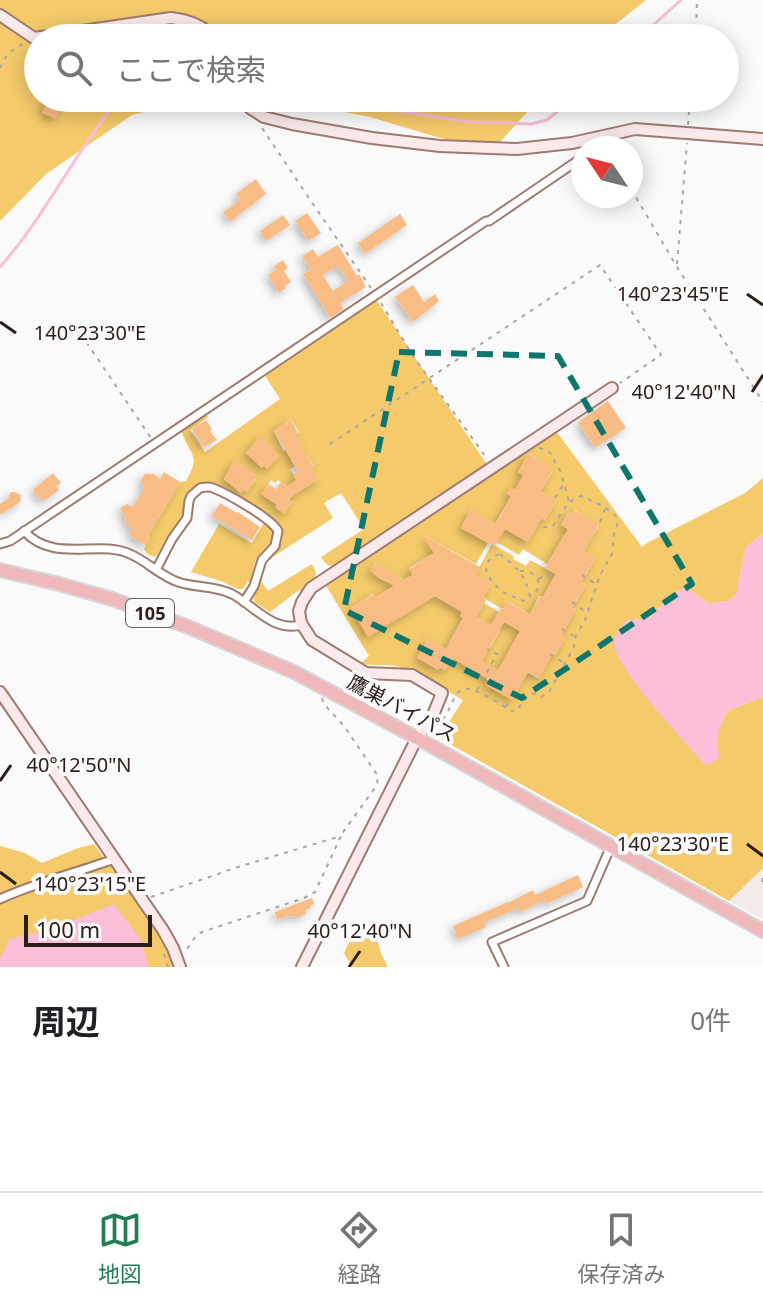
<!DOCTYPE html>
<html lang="ja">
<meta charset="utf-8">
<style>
body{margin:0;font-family:"Noto Sans","Noto Sans JP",sans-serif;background:#f6f6f6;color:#202124}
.compass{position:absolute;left:571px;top:136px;width:72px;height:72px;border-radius:50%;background:#fff;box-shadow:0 4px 20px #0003;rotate:305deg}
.scale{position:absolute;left:24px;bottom:20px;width:128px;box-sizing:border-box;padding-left:8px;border:4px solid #2b1d19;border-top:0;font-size:22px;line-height:28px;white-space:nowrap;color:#2b1d19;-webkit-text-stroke:6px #fafafa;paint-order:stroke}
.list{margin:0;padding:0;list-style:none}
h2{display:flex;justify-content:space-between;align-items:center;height:104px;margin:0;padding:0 32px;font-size:34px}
h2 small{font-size:26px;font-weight:400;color:#757577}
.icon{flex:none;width:44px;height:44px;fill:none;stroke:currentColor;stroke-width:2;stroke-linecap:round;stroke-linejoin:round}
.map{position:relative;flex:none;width:763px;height:967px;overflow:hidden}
.search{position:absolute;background:#fff;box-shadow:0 4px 20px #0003;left:24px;right:24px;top:24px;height:88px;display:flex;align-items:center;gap:20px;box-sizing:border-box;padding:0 28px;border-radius:44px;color:#757577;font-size:30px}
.sheet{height:224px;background:#fff}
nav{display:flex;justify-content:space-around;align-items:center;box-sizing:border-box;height:112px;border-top:2px solid #e0e0e0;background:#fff;font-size:22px;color:#757577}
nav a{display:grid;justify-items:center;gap:4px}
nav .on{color:#237d52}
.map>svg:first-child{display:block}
.built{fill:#f4ebe8}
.green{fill:#f4ca6a;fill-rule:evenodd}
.water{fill:#f9bed8}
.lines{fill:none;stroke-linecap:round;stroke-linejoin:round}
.stream{stroke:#f9bed8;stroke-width:3}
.building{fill:#fabc85;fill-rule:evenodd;filter:url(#shadow)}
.street-casing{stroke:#9e7b70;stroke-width:11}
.secondary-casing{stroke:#9e7b70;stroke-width:14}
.highway-casing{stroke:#d9d6d6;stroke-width:16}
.path{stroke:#aca6a5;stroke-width:2;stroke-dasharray:4 6;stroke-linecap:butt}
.street{stroke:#fff;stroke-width:7}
.secondary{stroke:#faeaeb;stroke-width:10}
.highway{stroke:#efb8bb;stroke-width:12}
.marked{fill:none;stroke:#0f766e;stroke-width:6;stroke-dasharray:16 10;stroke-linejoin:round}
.ticks{fill:none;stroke:#2b1d19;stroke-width:3}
.labels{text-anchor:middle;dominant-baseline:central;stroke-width:8;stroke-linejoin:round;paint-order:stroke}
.shield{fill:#fafafa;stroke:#695f5c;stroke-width:2}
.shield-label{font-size:18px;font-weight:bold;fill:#2b1d19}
.street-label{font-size:20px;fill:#2b1d19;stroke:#fafafa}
.ticks-label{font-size:20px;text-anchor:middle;fill:#2b1d19;stroke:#fafafa;stroke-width:8;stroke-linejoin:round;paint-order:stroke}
</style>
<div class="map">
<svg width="763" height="967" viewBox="0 0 763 967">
<defs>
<filter id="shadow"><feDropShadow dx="-3.5" dy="3.5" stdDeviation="4" flood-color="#0004"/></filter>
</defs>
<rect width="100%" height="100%" fill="#fafafa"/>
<path class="built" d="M763,868V919L729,901Z"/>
<g class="green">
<path d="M0,0H646L598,38H38V98H202L132,115L46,174L0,221Z"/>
<path d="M272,98H540L490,153L370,117Z"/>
<path d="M375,298L486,463V468L336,566C327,567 325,563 321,557L364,529L341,493L324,503L333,518L268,560L266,558C303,533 269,514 245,501C234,495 223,487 211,484C205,483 198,484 193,488C181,497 186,511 180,522C176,529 169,535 164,542C161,548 159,553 155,557L147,554L144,549L150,538L148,536L180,482L186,481C202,454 189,455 181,430L205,412L208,417L190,430L205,452L280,399L264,374ZM291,419L299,432L287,449L283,451L274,431ZM305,454L314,466L312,468L319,479L300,491L296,475H294L290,470L295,466L291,461ZM235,461L256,479L247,491L243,490L241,493L224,479ZM271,480L275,483L278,480L290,488L291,496L289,500L292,502L284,513L277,505L262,494Z"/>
<path d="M556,431L642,547L647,543L745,493L763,478V534L746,547L736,595L728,601L709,604L687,588L676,591L649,618L626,621L717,747V733L727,711L763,697V868L729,901L439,738L463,700C443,689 422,673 400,667C387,663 374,667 361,663L369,656L325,584ZM529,454L550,466L549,470L552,472L545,484L536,489L556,501L545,520L520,506L528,542L505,529L491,539L519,555L523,549L547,564L565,534L573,532L561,525L568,513L572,515L575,510L599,525L589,542L577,535L571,544L595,558L586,575L561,569L586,584L576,602L551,596L576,610L542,623L565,638L555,655L537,645L549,660L538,678L519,668L486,685L489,681L486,679L493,667L504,674L520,631L496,618L499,612L484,603L476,617L500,630L490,648L472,638L462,642L485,655L476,672L459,662V660L455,657L445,670L417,658L428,639L451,652L449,643L463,618L460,616L462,612L435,596L368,636L351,608L373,594L376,597L396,585L380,579L371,570L375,564L378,566L380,565L403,580L413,575L409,568L434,553L425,536L476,564L488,543L461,528L471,510L490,521L494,526L511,496L507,494L511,488L515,490L531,479L518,472Z"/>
<path d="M265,521C285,540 267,543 257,558C253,565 253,574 250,583L248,581L243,589H238L221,581L191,572L219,524L252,543Z"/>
<path d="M492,544L514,556L513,559L526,566L530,560L556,574L543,597L539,596L530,614L508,602L503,609L483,598L491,583L475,575Z"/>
<path d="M312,564L316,572L315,579L304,593L299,590L270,612L254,602L253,595L261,581L268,591Z"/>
<path d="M94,844L106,861L114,859L180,967H0V846L25,853L42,863L78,848Z"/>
<path d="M375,931L381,953L388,967H352L344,953L349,942Z"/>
</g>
<g class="water">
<path d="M763,534V697L727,711C719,728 715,740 720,758L706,766C687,744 614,667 614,643C614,635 621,627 626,621L649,618L676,591L687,588L709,604L728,601L736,595L746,547Z"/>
<path d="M114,904L140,938L149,967H0V958L9,939L48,930Z"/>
</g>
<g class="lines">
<g class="stream">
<path d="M639,38L681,0"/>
<path d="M311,98L470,122L531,124L547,120L574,98"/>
<path d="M0,267C35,228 60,181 90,138C99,125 108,110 120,98"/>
</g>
</g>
<g class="building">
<path d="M48,98H65L56,119L42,113Z"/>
<path d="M256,179L266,194L230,222L223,212L240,200L236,194Z"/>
<path d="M307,213L321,233L308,241L295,221Z"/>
<path d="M400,214L407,225L365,254L358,243Z"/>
<path d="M283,215L290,225L266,241L260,231Z"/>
<path d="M338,245L357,276L359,274L366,287L340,303L344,309L330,318L303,274L311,269L302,256L313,249L318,257ZM339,267L348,281L333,291L323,275L334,268L335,269Z"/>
<path d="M283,260L288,268L284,271L291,282L285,286L286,288L279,293L268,275L276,270L274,266Z"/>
<path d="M413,285L424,302L435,294L439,301L413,322L395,297Z"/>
<path d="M608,401L626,428L595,448L578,422Z"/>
<path d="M291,419L303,444L300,446L314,467L312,468L319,479L288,499L292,502L284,514L275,507L277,505L261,494L269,484L276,489L281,482L287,486L296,480L293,475L298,471L274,431Z"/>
<path d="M206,420L212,429L210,431L217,440L204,447L192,429Z"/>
<path d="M260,436L280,456L267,469L264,466L262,468L246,453Z"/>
<path d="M528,454L551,466L549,470L552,471L541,492L556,501L545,520L542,518L528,542L505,529L495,546L492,545L461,528L471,510L496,524L511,496L507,494L511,487L515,490L523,475L518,472Z"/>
<path d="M234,460L256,475L254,477L256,478L247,492L243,490L241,493L224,479Z"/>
<path d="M164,472L180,482L148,536L150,538L146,546L129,535L133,528L124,523L126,519L120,508L127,504L133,507L144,488L141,480L145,474H154L160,479Z"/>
<path d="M53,473L61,483L56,486L59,490L44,501L41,497L39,499L33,490Z"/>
<path d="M11,492H15L21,495L20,502L0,515V504L7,500Z"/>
<path d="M220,503L237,513L238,512L260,527L252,540L212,516Z"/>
<path d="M574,510L599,524L584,551L595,558L582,581L586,584L572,608L576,610L562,635L566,637L555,655L553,654L539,678L528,672L512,700L486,685L489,681L486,678L454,659L445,670L440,667L438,670L417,658L428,638L446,649L463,618L460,616L462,612L435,596L368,637L351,608L374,594L376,597L394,586L373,574L374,573L370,571L374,564L378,566L379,564L403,580L413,575L409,569L434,553L423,535L480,567L475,575L491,583L483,598L486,600L476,617L491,625L501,608L503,609L507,602L530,614L540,596L543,597L556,574L545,568L568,529L561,525L568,513L572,515ZM504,622L520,631L498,670L482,661Z"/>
<path d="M578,875L583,887L546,904L544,900L521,912L518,908L484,923L486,927L458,939L453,926L508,902V903L533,890L535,895Z"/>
<path d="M312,898L314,904L310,906L311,908L305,910L306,914L298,917L288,916L277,920L275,912Z"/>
</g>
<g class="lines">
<defs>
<g id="street">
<path d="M596,148L601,144L600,138"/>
<path d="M24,531C54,564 98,539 130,554C147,561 160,576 178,582C195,588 214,585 232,594C256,607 272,632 302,625"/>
<path d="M0,544L10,541L486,221H489L583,157"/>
<path d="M156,570L172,539L187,518L189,501L191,496L200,488C206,487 208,486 213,488C228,494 271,518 278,531L275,546L262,560L254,586L244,602"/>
<path d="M0,899C37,882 76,873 114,859"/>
<path d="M504,967L492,942L587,901L611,846"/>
</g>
<g id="secondary">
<path d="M0,15L34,38L171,18C188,20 203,25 214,38"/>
<path d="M245,98L250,108L264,117L292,124L372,138L440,146L517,149L572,143L635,129L763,139"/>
<path d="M0,692L163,930L173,948L180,967"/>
<path d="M302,967L417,738L433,715L442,693L412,675L366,673L312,640L301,623L299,611L302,602L311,588L612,388"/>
</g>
<path id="highway" d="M0,570L59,584L112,599L186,626L294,672L417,738L763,931"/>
</defs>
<use href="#street" class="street-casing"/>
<use href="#secondary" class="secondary-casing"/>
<use href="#highway" class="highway-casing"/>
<g class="path">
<path d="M696,38L697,0"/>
<path d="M0,68L8,53L26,42"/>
<path d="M688,125L690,98"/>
<path d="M262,128L315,207L371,288"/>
<path d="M631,189L677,267L763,402"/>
<path d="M677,264L687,143"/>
<path d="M381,303L413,356L488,460"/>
<path d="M81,334L151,438"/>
<path d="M330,444L600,265L661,355L620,383"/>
<path d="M539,448C558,453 550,459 560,470L569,501"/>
<path d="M555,498L563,485"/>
<path d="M600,522L605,509"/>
<path d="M500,554C518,569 525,574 530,597L524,601C517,597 511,597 505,593C490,583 474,563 500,554Z"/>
<path d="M520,571C536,570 546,585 532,596"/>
<path d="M582,575L596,584"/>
<path d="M539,579L543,576L553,575"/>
<path d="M572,602L586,612"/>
<path d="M562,629L574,636"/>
<path d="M550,654L564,663"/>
<path d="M473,673L482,679"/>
<path d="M535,678L550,687"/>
<path d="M477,690L497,654L487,649"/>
<path d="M322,698L324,704L344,726L378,776L377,785L341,835"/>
<path d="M506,707L509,701"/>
<path d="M442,718H444C450,710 453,696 461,690C472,683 504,708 515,712L529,695L532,693L541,697L549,692L574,647L575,637L585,620L600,575L612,554L614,534L617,526L616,516L603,506L581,496L569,502L552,527H544L538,523"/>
<path d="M763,878L761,884L763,886"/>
<path d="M151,897L238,867L341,836L315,892L304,898L202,932L196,936L184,953"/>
<path d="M164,954L168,967"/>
</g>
<use href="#street" class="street"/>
<use href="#secondary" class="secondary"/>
<use href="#highway" class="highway"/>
</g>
<path class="marked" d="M399,352L558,356L692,584L522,698L344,610Z"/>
<path class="ticks" d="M747,294L763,305M0,322L16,333M752,392L763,375M0,781L11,765M747,844L763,856M0,872L16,884M349,967L360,951"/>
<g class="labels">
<rect class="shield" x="126" y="599" width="48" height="28" rx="6"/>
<g class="shield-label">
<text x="150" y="613">105</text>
</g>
<g class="street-label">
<text transform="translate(402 708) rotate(28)">鷹巣バイパス</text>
</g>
</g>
<g class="ticks-label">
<text x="673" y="301">140°23'45"E</text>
<text x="90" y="340">140°23'30"E</text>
<text x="684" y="399">40°12'40"N</text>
<text x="79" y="772">40°12'50"N</text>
<text x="673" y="851">140°23'30"E</text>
<text x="90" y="891">140°23'15"E</text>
<text x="360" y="938">40°12'40"N</text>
</g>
</svg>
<svg class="compass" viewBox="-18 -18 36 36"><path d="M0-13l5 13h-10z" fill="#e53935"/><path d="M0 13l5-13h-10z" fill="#757577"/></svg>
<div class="scale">100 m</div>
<div class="search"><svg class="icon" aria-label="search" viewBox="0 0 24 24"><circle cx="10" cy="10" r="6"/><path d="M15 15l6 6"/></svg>ここで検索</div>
</div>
<section class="sheet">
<h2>周辺<small>0件</small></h2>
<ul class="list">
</ul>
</section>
<nav>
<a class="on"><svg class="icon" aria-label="map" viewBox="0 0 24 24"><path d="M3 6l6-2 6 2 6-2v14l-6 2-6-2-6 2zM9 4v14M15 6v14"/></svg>地図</a>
<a><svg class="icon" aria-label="directions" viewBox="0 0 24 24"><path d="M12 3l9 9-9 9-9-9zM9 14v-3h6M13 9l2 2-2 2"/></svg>経路</a>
<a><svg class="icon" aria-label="saved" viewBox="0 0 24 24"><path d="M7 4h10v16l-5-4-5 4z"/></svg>保存済み</a>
</nav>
